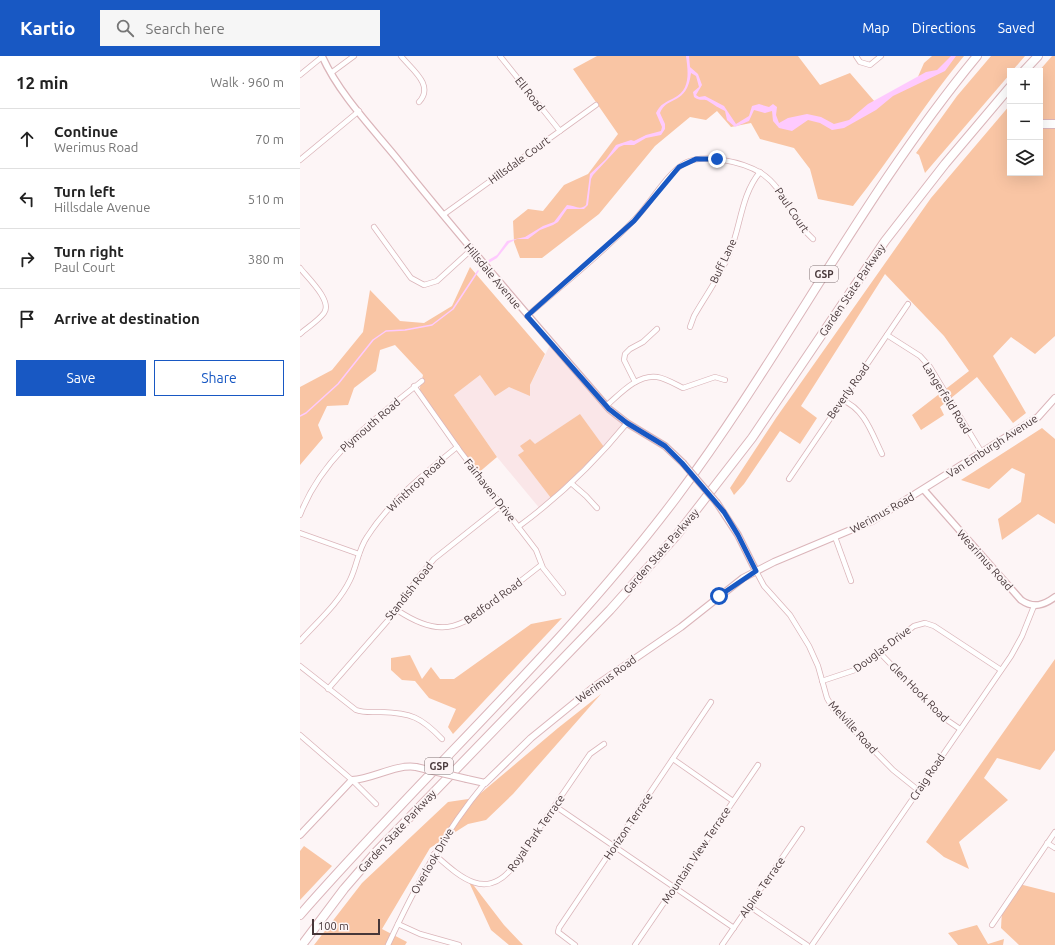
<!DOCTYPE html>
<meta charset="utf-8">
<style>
body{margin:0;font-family:Ubuntu,sans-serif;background:#f6f6f6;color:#222}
.controls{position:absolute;right:12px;top:12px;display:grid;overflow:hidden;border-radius:0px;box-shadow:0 4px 16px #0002}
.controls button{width:36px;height:36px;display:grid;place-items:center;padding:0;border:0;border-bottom:1px solid #e0e0e0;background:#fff;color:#222;font:20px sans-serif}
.scale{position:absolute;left:12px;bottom:10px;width:68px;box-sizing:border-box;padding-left:4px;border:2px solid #473739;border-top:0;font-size:11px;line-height:14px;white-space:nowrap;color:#473739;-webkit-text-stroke:3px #fdf5f6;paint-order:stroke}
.stop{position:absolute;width:12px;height:12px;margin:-9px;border:3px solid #1858c3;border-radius:50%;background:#fff}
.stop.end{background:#1858c3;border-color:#fff;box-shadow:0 1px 4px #0008}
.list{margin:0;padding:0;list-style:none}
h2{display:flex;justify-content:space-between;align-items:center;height:52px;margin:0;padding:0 16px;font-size:17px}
h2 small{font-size:13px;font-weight:400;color:#767676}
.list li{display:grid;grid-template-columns:26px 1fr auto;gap:12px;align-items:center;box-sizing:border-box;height:60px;padding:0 16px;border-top:1px solid #e0e0e0}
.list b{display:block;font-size:15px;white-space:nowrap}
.list p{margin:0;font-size:13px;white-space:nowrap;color:#767676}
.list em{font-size:13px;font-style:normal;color:#767676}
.actions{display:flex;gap:8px;padding:12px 16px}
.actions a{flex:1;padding:9px 0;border:1px solid #1858c3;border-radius:0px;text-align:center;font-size:14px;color:#1858c3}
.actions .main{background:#1858c3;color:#fff}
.icon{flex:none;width:22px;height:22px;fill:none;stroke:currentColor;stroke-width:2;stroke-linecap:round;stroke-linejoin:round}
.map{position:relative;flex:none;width:755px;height:889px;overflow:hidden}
header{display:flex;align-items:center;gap:24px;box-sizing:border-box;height:56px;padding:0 20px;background:#1858c3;color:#fff}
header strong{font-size:19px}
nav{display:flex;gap:22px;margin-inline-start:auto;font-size:14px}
.search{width:280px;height:36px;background:#f6f6f6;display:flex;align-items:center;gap:10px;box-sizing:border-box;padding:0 14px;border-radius:0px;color:#767676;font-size:15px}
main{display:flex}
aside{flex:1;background:#fff}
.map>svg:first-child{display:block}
.built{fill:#fae6e8}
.green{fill:#f9c5a4}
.water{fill:#fecafe}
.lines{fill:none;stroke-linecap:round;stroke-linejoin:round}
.stream{stroke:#fecafe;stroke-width:1.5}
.minor-casing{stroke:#dbb5ba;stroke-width:6}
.tertiary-casing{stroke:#dbb5ba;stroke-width:8}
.secondary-casing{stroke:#dbb5ba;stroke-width:8}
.motorway-casing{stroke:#dbb5ba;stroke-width:10}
.minor{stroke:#fff;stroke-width:4.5}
.tertiary{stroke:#fff;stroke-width:5.5}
.secondary{stroke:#fff;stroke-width:6}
.motorway{stroke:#fff;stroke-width:8}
.tertiary-bridge-casing{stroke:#dbb5ba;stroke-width:8;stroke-linecap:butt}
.secondary-bridge-casing{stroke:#dbb5ba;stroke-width:8;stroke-linecap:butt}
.tertiary-bridge{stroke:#fff;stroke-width:5.5}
.secondary-bridge{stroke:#fff;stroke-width:6}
.route{stroke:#1858c3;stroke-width:5}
.labels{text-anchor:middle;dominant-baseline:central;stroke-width:4;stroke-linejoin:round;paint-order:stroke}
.shield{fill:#fdf5f6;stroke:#7e7072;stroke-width:1}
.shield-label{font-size:10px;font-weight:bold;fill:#473739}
.street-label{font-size:11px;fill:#473739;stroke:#fdf5f6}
</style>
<header>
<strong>Kartio</strong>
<div class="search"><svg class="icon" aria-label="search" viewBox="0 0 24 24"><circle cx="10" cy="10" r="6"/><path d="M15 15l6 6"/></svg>Search here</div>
<nav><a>Map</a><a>Directions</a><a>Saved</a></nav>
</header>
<main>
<aside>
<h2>12 min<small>Walk · 960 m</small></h2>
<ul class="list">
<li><svg class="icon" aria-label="ahead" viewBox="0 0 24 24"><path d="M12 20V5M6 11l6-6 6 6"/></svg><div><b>Continue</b><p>Werimus Road</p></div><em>70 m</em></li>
<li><svg class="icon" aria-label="left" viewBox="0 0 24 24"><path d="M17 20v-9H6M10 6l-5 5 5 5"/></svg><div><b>Turn left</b><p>Hillsdale Avenue</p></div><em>510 m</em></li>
<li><svg class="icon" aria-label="right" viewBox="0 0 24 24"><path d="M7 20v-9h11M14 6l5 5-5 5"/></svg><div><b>Turn right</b><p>Paul Court</p></div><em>380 m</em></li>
<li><svg class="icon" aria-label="arrive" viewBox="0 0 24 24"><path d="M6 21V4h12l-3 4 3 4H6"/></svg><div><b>Arrive at destination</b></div></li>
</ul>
<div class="actions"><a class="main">Save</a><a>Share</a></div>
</aside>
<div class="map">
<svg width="755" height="889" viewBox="0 0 755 889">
<rect width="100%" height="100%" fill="#fdf5f6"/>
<path class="built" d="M251,287L309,353L327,367L310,388L241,454L197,401L154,339L180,318L209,331L230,329Z"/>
<g class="green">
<path d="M297,0H498L520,29L550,17L575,46L617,23L624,7L632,0H664C624,48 592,101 553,150L518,143L510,113L494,92L460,83L451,67L431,71L417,55L406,64L390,61L355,90L299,158L242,202H220L214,186L213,165L228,153L243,155L264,129L288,118L318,78L273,13Z"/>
<path d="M691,0H725L712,15H710V18L625,117L619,99L616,97L657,40Z"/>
<path d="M752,0H755V280L735,298L711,281L693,300L726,357L713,367L677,321L640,351L644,359L621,374L612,359L669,315L644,280L585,218L501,350L517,362L500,388L480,375L444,428L434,439L430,432L476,362L631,142L710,49V117H740L739,15Z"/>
<path d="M170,211L245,298L230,329V340L209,331L195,340L180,319L154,339L197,401L177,418L118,339L123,319L95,289L80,294L76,315L54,332L48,349L27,350L18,369L23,382L0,409V331L32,314L63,276L70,234L100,265L124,267L152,250Z"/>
<path d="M280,358L304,391L251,442L218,399L224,395L220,390L230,383L235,388Z"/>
<path d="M742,372L755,383V468L738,458L702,484L698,463L721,446L725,418L712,412L689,433L661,424Z"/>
<path d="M262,562L153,678L148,671L156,653L129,642L115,625L102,624L91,614V602L110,599L122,623L131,611L140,623H154L231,568Z"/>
<path d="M755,603V694L740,714L697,702L684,722L708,744L659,786L669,813L644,801L626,786Z"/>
<path d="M301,638L213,738L186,764L168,768L130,792L82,873L107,886L105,889H14L62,827L148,746L175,742L258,672Z"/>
<path d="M4,790L32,810L0,844V795Z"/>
<path d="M168,824L171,826L204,869L223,889H209L191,874Z"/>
<path d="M719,828L755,837V889H719L701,872L702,854Z"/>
<path d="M677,869L688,888L704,883L703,889H658L648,877Z"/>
</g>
<path class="water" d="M386,0H389L390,11L398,18L402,29L396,39L399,41L405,40L424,50L436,68L449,60L452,50L459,48L469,51L473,48L477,51L476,59L479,67L488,62L507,58L521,61L534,68L549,64L568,48L626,16L637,14L651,0H656L645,15L593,40L576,54L544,72L532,74L520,67L508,64L492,75L479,72L473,65L472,55L465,57L454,54L449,65L435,71L427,64L425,55C419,52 414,49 408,45C404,42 400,46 394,41L393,36L399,31L396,20L391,17C387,50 367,39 360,57L365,68V73L361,79L346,82L334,89H324L319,91L293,119L291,123L288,149L284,153H267L258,166L253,169L240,174L228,183H217L209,187L197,202L187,208L185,206L197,199L207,185L225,181L243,170L254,166L267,149C274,149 280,155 286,149L290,118L306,103L316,89L331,84L334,85L346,79L361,75L362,71L356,57C360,48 366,46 374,42C391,34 388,15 386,0Z"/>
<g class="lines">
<path class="stream" d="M0,360L6,357L38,328L73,284L86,275L105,274L132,269L153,253L178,215"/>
<defs>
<g id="minor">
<path d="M101,0C111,13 135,29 119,46"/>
<path d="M200,0L260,75"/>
<path d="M556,0L560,6L570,9L581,0"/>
<path d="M31,17L54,0"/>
<path d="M0,19L22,1"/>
<path d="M0,104L59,55"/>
<path d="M143,159L296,49"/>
<path d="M74,171L111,222L124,229L137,225L171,194"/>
<path d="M0,212C7,221 33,245 24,257C18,265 8,271 0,278"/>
<path d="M227,260C263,228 302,198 335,163C351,147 366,118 385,107C405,97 443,106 461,117C486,133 491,164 513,183"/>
<path d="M390,271L394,260C406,239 421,219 430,196C441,169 441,139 460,116"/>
<path d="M587,279L620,300L630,311L682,397"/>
<path d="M335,326L324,304L325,298L330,293L343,286L357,273"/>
<path d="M114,330L160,395L236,494L243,512L263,537"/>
<path d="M542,344C565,353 572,378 582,398"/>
<path d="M306,350C319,339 337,318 357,321C365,322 375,328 383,332L415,321L425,324"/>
<path d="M489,423L608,248"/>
<path d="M271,427L286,440L297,452"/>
<path d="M0,459C23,399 74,364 122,325"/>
<path d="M218,471C259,441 295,406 327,367"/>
<path d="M0,477L59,498"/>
<path d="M535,481L551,525"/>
<path d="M456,515L464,530L490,559L509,590L518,610L527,642L534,654L593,714L618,734"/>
<path d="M97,554C139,582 158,574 195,545C210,533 226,521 241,509"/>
<path d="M0,585C17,566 39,547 50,524C57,510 58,494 67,481C90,445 124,418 157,391"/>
<path d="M580,597L641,660L660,673"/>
<path d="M0,610L56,654C64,657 72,656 81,656C111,657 121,661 142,683"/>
<path d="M522,625L558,613L614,570L625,567L634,570L701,614"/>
<path d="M28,633L97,554L117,523L134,503L202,449"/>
<path d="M0,679L52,724L76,748"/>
<path d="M373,703L433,745"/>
<path d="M255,750L434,872"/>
<path d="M747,787L755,792"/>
<path d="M134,798C158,819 185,846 212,812L290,698L304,688"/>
<path d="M449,850L507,889"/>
<path d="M98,868L120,878L159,889"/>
<path d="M692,869L755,776"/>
<path d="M88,889C115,831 144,776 185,727"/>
<path d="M275,889L258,876L259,872L411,646"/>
<path d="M335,889L458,709"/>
<path d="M422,889L502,773"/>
<path d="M512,889L711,600L722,580L734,550"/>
</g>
<g id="tertiary">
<path d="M22,0C39,38 73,73 99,105C167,190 238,271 309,353L327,367L365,390L383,407"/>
<path d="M624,434L721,544C734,553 744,549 755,541"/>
<path d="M417,447L438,479L456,515"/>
</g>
<g id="secondary">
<path d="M167,723L185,727L231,682L295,630L381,571L443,522L474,506L572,465L738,361L755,342"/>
<path d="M0,779L52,724C73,723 95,708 116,711"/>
</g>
<g id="motorway">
<path d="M724,15L738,0"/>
<path d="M740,68H755"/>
<path d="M0,859C123,718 263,592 376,442C483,299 563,138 677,0"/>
<path d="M2,889L44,833L76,796L310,554L376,480L452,382L585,185L645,108L710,31"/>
</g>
</defs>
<use href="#minor" class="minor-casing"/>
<use href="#tertiary" class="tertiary-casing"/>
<use href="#secondary" class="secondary-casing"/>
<use href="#motorway" class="motorway-casing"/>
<use href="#minor" class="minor"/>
<use href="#tertiary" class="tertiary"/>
<use href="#secondary" class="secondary"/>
<use href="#motorway" class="motorway"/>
<defs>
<path id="tertiary-bridge" d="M383,407L417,447"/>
<path id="secondary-bridge" d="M116,711L167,723"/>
</defs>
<use href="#tertiary-bridge" class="tertiary-bridge-casing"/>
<use href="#secondary-bridge" class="secondary-bridge-casing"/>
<use href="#tertiary-bridge" class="tertiary-bridge"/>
<use href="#secondary-bridge" class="secondary-bridge"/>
</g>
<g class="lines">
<path class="route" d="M417,103H396L379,111L334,165L227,260L309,353L327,367L365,390L382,407L424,456L438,479L456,515L419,540"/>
</g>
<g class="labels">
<g class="shield">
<rect x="510" y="210" width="28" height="16" rx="3"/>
<rect x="125" y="702" width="28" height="16" rx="3"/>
</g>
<g class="shield-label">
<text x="524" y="218">GSP</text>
<text x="139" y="710">GSP</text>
</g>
<g class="street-label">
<text transform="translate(230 38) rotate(52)">Ell Road</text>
<text transform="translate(219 104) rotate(-36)">Hillsdale Court</text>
<text transform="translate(492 154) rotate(56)">Paul Court</text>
<text transform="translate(423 205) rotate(-65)">Buff Lane</text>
<text transform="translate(193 220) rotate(50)">Hillsdale Avenue</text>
<text transform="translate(552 234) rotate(-56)">Garden State Parkway</text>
<text transform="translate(548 335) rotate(-55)">Beverly Road</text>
<text transform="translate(647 342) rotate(58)">Langerfeld Road</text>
<text transform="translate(70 369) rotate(-41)">Plymouth Road</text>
<text transform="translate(692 390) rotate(-33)">Van Emburgh Avenue</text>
<text transform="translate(116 428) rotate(-43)">Winthrop Road</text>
<text transform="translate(190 434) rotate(52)">Fairhaven Drive</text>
<text transform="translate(582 457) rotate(-29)">Werimus Road</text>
<text transform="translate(361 495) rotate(-49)">Garden State Parkway</text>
<text transform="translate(685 504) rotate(48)">Wearimus Road</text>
<text transform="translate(109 535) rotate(-52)">Standish Road</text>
<text transform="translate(193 545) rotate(-36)">Bedford Road</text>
<text transform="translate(582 593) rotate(-37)">Douglas Drive</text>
<text transform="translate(306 623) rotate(-36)">Werimus Road</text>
<text transform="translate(619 636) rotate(45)">Glen Hook Road</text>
<text transform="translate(553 671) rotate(48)">Melville Road</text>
<text transform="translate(627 721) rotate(-56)">Craig Road</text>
<text transform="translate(328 770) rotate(-56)">Horizon Terrace</text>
<text transform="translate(97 775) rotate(-47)">Garden State Parkway</text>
<text transform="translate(236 777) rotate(-55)">Royal Park Terrace</text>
<text transform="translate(396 799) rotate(-56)">Mountain View Terrace</text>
<text transform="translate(132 805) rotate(-60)">Overlook Drive</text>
<text transform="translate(462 831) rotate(-55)">Alpine Terrace</text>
</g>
</g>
</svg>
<div class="controls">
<button>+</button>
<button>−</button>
<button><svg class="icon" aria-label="layers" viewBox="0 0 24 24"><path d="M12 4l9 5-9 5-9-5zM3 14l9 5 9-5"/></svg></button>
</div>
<div class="scale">100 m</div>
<div class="stop" style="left:419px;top:540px"></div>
<div class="stop end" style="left:417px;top:103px"></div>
</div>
</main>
